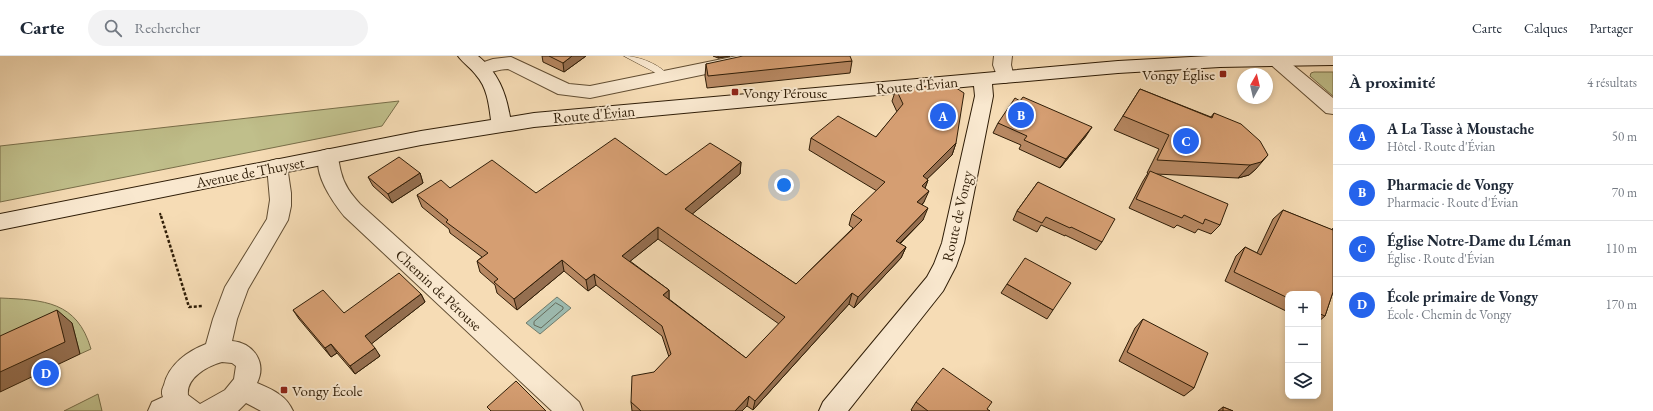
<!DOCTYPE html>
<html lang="fr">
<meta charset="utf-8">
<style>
body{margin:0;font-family:"EB Garamond",serif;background:#f2f2f3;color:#1f2937}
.controls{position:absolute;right:12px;bottom:12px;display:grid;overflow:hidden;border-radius:8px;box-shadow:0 2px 6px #0003}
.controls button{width:36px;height:36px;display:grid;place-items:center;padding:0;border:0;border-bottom:1px solid #e0e1e3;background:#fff;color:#1f2937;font:20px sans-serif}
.compass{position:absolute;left:1237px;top:12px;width:36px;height:36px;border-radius:50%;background:#fff;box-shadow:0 2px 6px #0003;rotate:8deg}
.you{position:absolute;left:784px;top:129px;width:14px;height:14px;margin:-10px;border:3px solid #fff;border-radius:50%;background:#1a73e8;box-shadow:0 0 0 6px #1a73e833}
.badge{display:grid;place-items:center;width:26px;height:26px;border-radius:50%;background:#2563eb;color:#fff;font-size:13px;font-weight:700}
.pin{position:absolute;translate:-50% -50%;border:2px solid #fff;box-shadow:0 1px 4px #0006}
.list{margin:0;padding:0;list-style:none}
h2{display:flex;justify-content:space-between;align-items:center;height:52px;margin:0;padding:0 16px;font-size:17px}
h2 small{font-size:13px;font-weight:400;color:#747a83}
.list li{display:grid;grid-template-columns:26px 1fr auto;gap:12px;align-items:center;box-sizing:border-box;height:56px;padding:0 16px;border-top:1px solid #e0e1e3}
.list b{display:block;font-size:15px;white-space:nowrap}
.list p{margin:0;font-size:13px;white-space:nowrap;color:#747a83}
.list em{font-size:13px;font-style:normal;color:#747a83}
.icon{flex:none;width:22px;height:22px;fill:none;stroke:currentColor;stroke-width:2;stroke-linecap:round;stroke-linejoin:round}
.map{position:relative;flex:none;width:1333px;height:355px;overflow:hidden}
header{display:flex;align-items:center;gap:24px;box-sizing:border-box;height:56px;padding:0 20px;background:#fff;border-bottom:1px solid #e0e1e3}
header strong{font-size:19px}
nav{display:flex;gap:22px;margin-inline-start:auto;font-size:14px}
.search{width:280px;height:36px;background:#f2f2f3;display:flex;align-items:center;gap:10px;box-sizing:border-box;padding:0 14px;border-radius:22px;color:#747a83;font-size:15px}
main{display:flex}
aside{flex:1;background:#fff}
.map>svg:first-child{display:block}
.green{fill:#c0bf8b;stroke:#786e49}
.water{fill:#9dbbb0;stroke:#717c6c}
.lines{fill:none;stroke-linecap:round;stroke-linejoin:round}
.shore{stroke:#666c5c;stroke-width:1}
.lane-casing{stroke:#614d32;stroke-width:1}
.street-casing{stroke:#614d32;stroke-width:2}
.secondary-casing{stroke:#2f1d07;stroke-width:2}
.path-far1{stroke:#2f1d07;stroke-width:2;stroke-dasharray:2.5 2;stroke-linecap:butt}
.path{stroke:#2f1d07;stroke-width:2.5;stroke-dasharray:3 2;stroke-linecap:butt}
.lane{fill:#f9e8cf;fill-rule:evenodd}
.street{fill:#f9e8cf;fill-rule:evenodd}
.secondary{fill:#f9e8cf;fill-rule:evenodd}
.wall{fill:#b78862;stroke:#2f1d07;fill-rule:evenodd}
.shaded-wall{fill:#956f50;stroke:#2f1d07}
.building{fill:#d59e72;stroke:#2f1d07;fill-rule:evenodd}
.poi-dot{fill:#8f2418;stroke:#f9e8cf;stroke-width:1.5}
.labels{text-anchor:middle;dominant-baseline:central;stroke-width:4;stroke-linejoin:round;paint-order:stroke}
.poi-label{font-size:15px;fill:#2f1d07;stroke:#f9e8cf;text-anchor:start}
.street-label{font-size:15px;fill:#2f1d07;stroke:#f9e8cf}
</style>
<header>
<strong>Carte</strong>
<div class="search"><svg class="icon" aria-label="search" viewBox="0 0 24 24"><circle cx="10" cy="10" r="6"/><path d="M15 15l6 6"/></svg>Rechercher</div>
<nav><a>Carte</a><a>Calques</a><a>Partager</a></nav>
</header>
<main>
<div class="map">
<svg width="1333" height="355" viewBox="0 0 1333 355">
<rect width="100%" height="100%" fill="#f6dcb5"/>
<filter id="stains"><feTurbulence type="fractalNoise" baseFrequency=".005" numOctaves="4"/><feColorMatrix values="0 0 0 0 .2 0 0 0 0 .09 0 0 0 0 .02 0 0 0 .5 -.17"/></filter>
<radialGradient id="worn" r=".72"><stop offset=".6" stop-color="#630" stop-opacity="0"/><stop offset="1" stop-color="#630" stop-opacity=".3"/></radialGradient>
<g class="green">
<path d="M1314,16H1333V40L1310,20L1311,17Z"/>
<path d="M399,45L382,70L0,146V90Z"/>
<path d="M0,242C44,244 77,245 91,293L80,298L72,267L0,299Z"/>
<path d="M98,338L102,355H64Z"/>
</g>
<path class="water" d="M557,241L571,252L540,278L526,267Z"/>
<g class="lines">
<path class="shore" d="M556,247L563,251V253L541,272L534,269V266Z"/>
<defs>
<path id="lane" d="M624,0C639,0 660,8 670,21L665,24L654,16Z"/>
<g id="street">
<path d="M737,0H773L770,4L764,6L590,42L558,38L508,13C496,13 486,20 475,17L472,13L475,9L493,3L511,1L569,28L590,30Z"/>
<path d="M994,0H1012L1011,9L1014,21L1011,25L1005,27L999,25L993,9Z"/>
<path d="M1268,0H1282L1333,42V58L1326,57L1269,7L1266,3Z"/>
<path d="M328,93L335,95C339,102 339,109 341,116C344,129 351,138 360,148L579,346L583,355H552L344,160C333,146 310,114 321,95Z"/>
<path d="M277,103L284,105L287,110L291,137V150L288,164L248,233L237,263L232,285C254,287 267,307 257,327C273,334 286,339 293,355H261L246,347L238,355H148L152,346L163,341C161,337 162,333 164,329C169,308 188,295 206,288L213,263L225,231L267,163L270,144L267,110L270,105ZM222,306L232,307L236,310L234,323L225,334L200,348L188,339C186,322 207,310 222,306Z"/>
</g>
<path id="secondary" d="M458,0H478C498,16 506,37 510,61L534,57L1118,5L1209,0H1333V9L1220,11L1118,17L992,28L993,40L964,187L956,210L943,235L848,355H819L823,346L927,221L934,208L942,187L975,40L974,30L534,71L421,89L0,174V158L421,75L491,64C489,48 487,31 476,19C471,12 463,7 458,0Z"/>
</defs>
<use href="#lane" class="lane-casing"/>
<use href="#street" class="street-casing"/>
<use href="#secondary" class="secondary-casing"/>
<path class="path-far1" d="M160,157L161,161"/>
<path class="path" d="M161,160L189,251L203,250"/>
<use href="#lane" class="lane"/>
<use href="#street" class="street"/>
<use href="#secondary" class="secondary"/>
</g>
<g class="wall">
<path d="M542,0H586L564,16L543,6Z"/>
<path d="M713,0H730L718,2Z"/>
<path d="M852,5L850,17L707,32L705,20L706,8Z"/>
<path d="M896,33L956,87L952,99L927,123L928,124L925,132L924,146L922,149L923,164L900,188L906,191L901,202L854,252L849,248L753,354L747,350L742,355H632L631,346L654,316L669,301L662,280L596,229L588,235L564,215L517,254L497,237L495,229L480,216L477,205L482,201L450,177L449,173L422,151L417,139L450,132L536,137L666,119L741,106L740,118L692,158L796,228L853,172L849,169L852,158L877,135L809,94L811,82L876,81L897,56L892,45ZM658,183L779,268L746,302L669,243V234L630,205Z"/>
<path d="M1140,33L1211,61L1214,57L1256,113L1249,119L1238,122L1156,118L1220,169L1211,178L1198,173L1195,177L1177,169L1174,172L1129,152L1143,125L1148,117H1147L1159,93L1114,74Z"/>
<path d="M998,67L1086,80L1060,112L1019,93L1021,89L993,77Z"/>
<path d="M420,117L423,127L392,147L373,130L368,121Z"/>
<path d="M1038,126L1102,186L1096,194L1065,179V180L1041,169L1037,176L1013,164L1017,155Z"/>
<path d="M1283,154L1332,174L1333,172V236L1325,260L1318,266V238H1288V256L1225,225L1236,200L1245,191L1257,197L1273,163Z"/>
<path d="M1007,228L1053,254L1047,263L1001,237Z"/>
<path d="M421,238L425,246L371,288L380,300L355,318L337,297L331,301L299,263L293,254L344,257Z"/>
<path d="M1143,263L1194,332L1184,340L1119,305L1135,272Z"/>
<path d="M916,346L990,355H912L911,354Z"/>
<path d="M1223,351L1233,355H1218Z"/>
</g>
<g class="shaded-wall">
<path d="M572,0H586L564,16L563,7Z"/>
<path d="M718,0H730L718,2Z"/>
<path d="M1092,71L1086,80L1060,112L1066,103Z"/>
<path d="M956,87L952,99L918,132L923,120Z"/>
<path d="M1268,99L1256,113L1249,119L1238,122L1250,109Z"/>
<path d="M741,106L740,118L684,165L685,153Z"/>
<path d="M420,117L423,127L392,147L388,138Z"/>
<path d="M928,124L924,135L922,130Z"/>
<path d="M929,135L924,146L913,158L917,146Z"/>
<path d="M928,152L923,164L891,196L896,185Z"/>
<path d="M658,171V183L623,211L622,200Z"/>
<path d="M906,191L901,202L854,252L858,241Z"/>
<path d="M562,204L564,215L517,254L514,243Z"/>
<path d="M594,218L596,229L588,235L586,224Z"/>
<path d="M669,234V245L663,239Z"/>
<path d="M852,237L849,248L753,354L755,345Z"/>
<path d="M421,238L425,246L370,289L365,280Z"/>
<path d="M57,254L72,267L80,298L0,336V316Z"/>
<path d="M331,288L337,297L331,301L325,292Z"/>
<path d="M375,292L380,300L355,318L350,310Z"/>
<path d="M749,340L747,350L742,355H735Z"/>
</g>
<g class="building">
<path d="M549,0H572L563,7Z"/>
<path d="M743,0H850L852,5L708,20L706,8Z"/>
<path d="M950,28L964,37L956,87L923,120L928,124L922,130L929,135L917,146L928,152L896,185L906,191L858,241L852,237L755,345L749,340L735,355H641L631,346L632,320L654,316L671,298L662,270L594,218L586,224L562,204L514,243L494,226L498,223L477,205L488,197L446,166L448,164L417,139L441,124L450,132L492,104L536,137L615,82L666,119L710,87L741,106L685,153L796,228L862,164L852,158L885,126L811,82L838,60L876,81L903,48L896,33ZM658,171L785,261L746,302L663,239L669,234L622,200Z"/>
<path d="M1140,33L1212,62L1214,57L1241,68L1260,85L1268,99L1261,106L1250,109L1157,104L1169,79L1123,60Z"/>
<path d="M1023,41L1092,71L1066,103L1024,84L1027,80L998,67L1015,42L1020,45Z"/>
<path d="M399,101L420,117L388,138L368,121Z"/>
<path d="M1150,115L1228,148L1220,169L1205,163L1203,168L1184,159L1182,162L1136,143Z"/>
<path d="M1038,126L1115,163L1102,186L1071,171L1070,172L1046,161L1042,167L1017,155Z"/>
<path d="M1283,154L1333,174V236L1325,260L1318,257V238H1288V242L1234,216L1245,191L1261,199Z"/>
<path d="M1025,202L1071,227L1053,254L1007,228Z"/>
<path d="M399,217L421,238L365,280L375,292L350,310L331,288L325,292L293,254L323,234L344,257Z"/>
<path d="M57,254L65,286L0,316V280Z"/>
<path d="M1143,263L1208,297L1194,332L1127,296Z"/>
<path d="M943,312L992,346L987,353L990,355H928L916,346Z"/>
<path d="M516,325L546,355H491L487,351Z"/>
<path d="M1223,351L1233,355H1223Z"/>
</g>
<g class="poi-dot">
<rect x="1219" y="14" width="8" height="8" rx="2"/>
<rect x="731" y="32" width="8" height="8" rx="2"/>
<rect x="280" y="330" width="8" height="8" rx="2"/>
</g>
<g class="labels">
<g class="poi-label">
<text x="1215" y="18" text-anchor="end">Vongy Église</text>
<text x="743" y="36">Vongy Pérouse</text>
<text x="292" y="334">Vongy École</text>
</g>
<g class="street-label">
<text transform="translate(917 29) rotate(-5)">Route d'Évian</text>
<text transform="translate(594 58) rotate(-5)">Route d'Évian</text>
<text transform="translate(250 116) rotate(-11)">Avenue de Thuyset</text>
<text transform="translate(957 160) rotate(-77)">Route de Vongy</text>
<text transform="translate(439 234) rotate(43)">Chemin de Pérouse</text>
</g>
</g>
<rect width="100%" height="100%" filter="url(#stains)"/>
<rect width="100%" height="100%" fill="url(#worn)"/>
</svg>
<div class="controls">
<button>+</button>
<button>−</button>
<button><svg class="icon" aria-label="layers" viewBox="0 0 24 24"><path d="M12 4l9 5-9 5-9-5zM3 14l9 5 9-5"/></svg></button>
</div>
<svg class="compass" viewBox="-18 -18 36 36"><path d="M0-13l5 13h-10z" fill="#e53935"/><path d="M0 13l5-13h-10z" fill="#747a83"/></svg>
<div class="you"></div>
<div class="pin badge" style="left:943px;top:60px">A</div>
<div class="pin badge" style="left:1021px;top:59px">B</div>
<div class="pin badge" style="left:1186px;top:85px">C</div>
<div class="pin badge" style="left:46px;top:317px">D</div>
</div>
<aside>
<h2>À proximité<small>4 résultats</small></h2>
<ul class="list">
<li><span class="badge">A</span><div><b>A La Tasse à Moustache</b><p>Hôtel · Route d'Évian</p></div><em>50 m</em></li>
<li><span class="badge">B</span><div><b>Pharmacie de Vongy</b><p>Pharmacie · Route d'Évian</p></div><em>70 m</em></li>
<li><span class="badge">C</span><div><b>Église Notre-Dame du Léman</b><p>Église · Route d'Évian</p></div><em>110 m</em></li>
<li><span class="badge">D</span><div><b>École primaire de Vongy</b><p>École · Chemin de Vongy</p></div><em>170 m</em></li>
</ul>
</aside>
</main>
